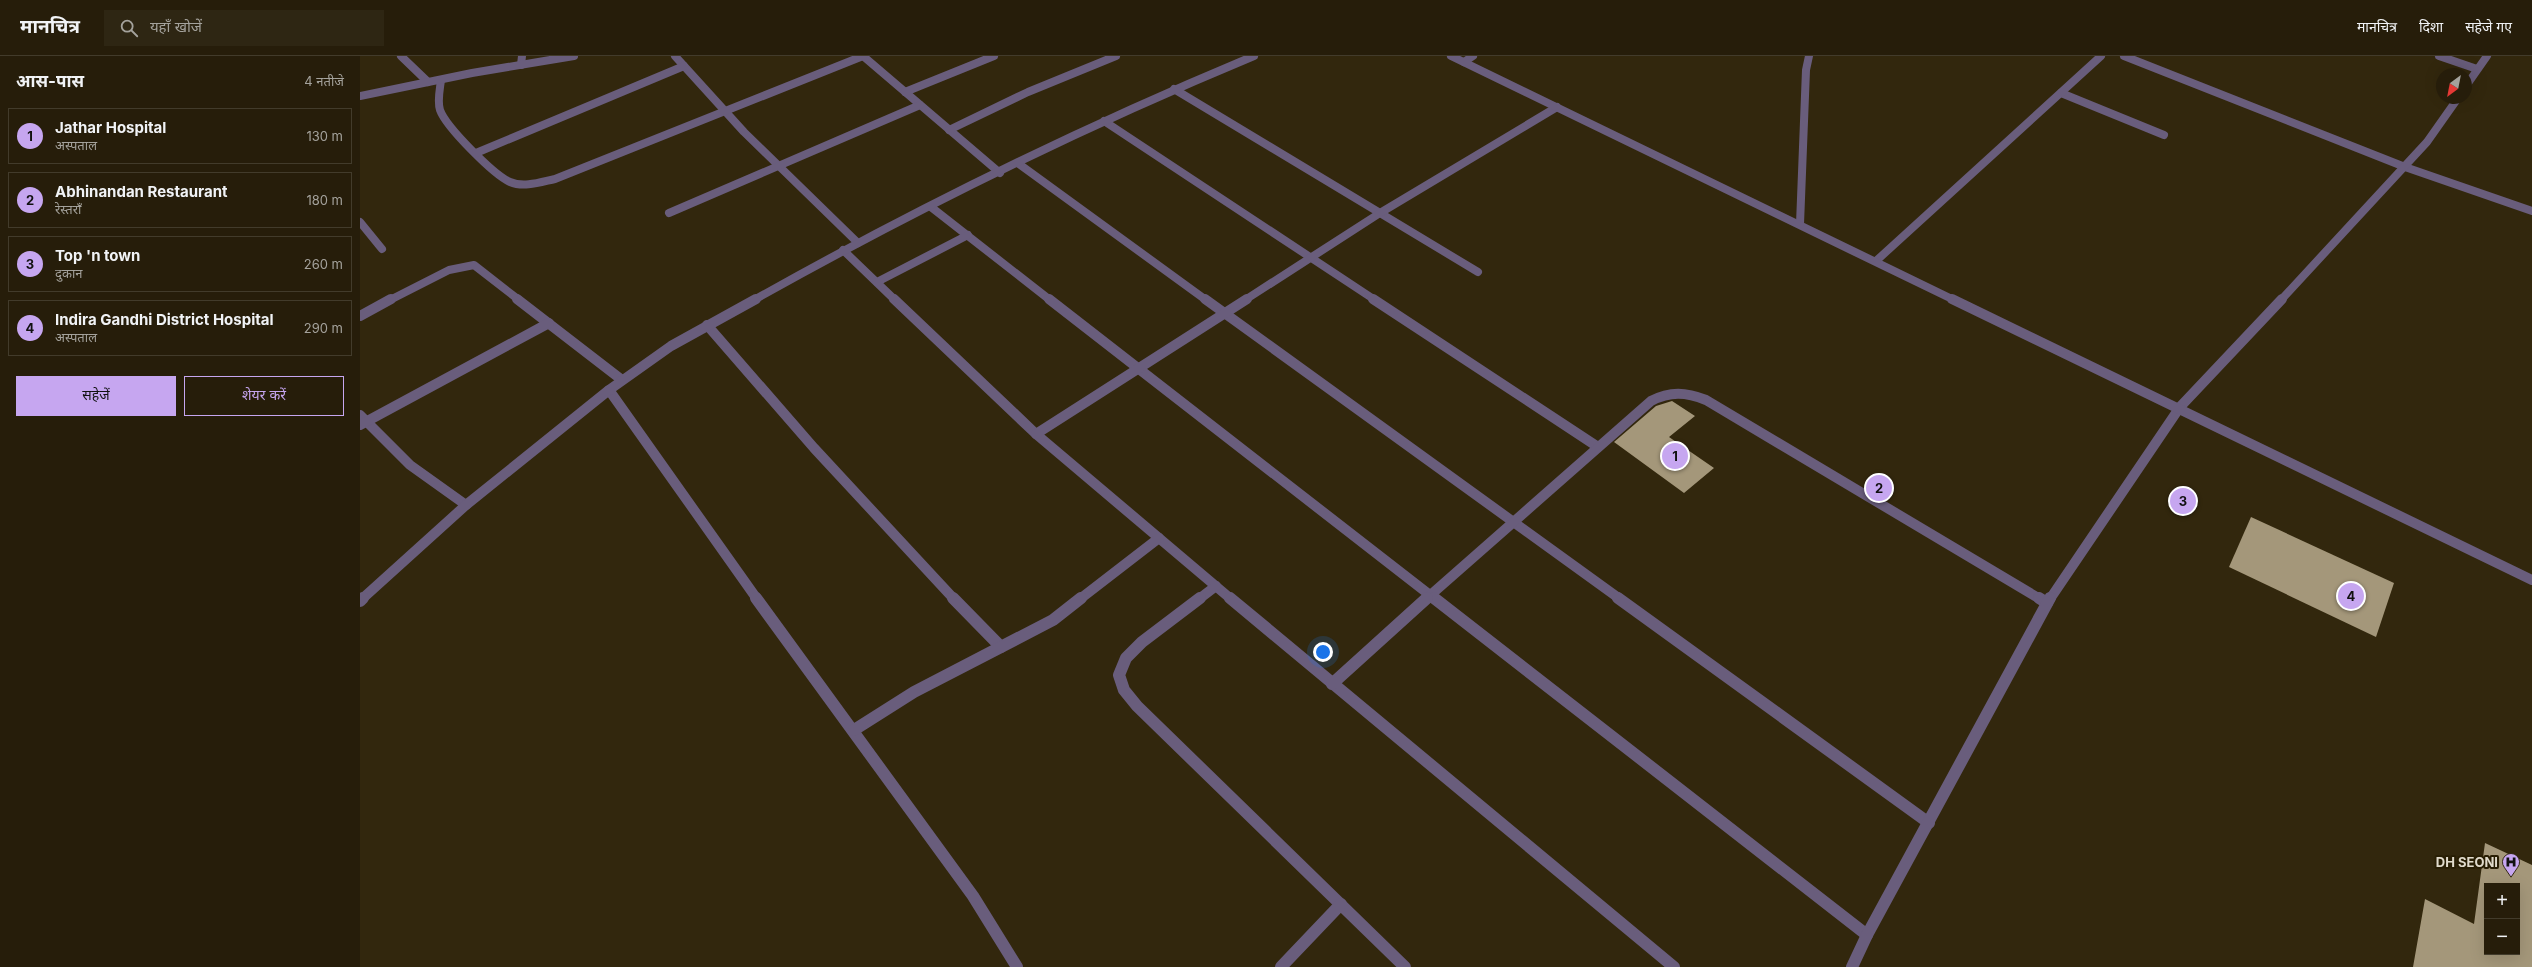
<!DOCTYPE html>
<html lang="hi">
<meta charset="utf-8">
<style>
body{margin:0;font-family:Inter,"Noto Sans Devanagari",sans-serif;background:#2e2613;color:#f1f3f6}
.controls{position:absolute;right:12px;bottom:12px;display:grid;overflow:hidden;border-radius:0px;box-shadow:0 4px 16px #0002}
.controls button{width:36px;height:36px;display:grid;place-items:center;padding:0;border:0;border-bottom:1px solid #423b2b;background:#261d0a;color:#f1f3f6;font:20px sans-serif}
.compass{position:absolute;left:2076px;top:12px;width:36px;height:36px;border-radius:50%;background:#261d0a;box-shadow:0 4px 16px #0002;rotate:212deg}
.you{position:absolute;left:963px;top:596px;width:14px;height:14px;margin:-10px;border:3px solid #fff;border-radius:50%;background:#1a73e8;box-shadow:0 0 0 6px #1a73e833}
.badge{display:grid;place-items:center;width:26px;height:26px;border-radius:50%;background:#c6a6f0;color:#111;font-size:13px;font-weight:700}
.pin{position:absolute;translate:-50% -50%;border:2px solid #fff;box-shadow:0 1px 4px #0006}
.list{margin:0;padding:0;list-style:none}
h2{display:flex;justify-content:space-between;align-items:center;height:52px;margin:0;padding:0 16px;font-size:17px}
h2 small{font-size:13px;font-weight:400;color:#a4a29c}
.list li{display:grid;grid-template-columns:26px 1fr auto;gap:12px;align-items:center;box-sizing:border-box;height:56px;margin:0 8px 8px;padding:0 8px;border:1px solid #423b2b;border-radius:0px}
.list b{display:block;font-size:15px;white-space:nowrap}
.list p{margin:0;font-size:13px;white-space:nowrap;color:#a4a29c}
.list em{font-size:13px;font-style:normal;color:#a4a29c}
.actions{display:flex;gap:8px;padding:12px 16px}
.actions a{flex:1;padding:9px 0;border:1px solid #c6a6f0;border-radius:0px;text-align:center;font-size:14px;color:#c6a6f0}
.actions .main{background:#c6a6f0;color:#111}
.icon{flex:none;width:22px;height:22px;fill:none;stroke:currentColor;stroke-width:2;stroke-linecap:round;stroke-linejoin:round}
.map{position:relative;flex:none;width:2172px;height:911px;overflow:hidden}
header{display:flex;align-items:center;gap:24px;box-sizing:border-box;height:56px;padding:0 20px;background:#261d0a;border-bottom:1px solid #423b2b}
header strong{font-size:19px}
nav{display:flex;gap:22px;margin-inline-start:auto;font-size:14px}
.search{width:280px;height:36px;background:#2e2613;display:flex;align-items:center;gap:10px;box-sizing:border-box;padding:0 14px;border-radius:0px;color:#a4a29c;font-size:15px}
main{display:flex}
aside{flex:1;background:#261d0a}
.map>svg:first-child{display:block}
.building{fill:#a4977a;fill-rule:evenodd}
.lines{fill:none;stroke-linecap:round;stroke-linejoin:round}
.minor-far2{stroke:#695d7c;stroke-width:8}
.minor-far1{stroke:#695d7c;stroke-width:10}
.minor{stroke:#695d7c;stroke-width:12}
.tertiary-far1{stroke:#695d7c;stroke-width:8}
.tertiary{stroke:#695d7c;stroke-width:10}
.labels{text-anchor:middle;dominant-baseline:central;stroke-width:4;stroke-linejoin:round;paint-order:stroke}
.near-poi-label{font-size:13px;font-weight:bold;fill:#e1dbcc;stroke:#281e04;text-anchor:end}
</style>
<header>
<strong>मानचित्र</strong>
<div class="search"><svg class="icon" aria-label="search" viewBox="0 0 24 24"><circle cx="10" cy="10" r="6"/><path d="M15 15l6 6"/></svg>यहाँ खोजें</div>
<nav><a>मानचित्र</a><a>दिशा</a><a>सहेजे गए</a></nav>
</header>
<main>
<aside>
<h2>आस-पास<small>4 नतीजे</small></h2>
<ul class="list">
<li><span class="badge">1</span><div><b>Jathar Hospital</b><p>अस्पताल</p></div><em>130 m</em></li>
<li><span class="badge">2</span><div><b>Abhinandan Restaurant</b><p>रेस्तराँ</p></div><em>180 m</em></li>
<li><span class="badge">3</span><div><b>Top 'n town</b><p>दुकान</p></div><em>260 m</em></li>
<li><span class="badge">4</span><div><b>Indira Gandhi District Hospital</b><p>अस्पताल</p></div><em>290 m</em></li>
</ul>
<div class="actions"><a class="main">सहेजें</a><a>शेयर करें</a></div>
</aside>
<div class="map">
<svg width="2172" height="911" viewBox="0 0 2172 911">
<rect width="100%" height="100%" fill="#32270d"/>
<g class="building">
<path d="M1312,345L1335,360L1309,381L1354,412L1324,437L1254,386L1296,350Z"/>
<path d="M1891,461L2034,527L2016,581L1869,511Z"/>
<path d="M2125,787L2172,809V911H2053L2065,843L2114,868ZM2127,830H2157V896H2127Z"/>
</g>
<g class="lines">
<g class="minor-far2">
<path d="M41,0L68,26"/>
<path d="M315,0L384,76L498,187"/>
<path d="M503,0L640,117"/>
<path d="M1764,0L2045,111L2172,155"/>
<path d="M2079,0L2117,13"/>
<path d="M1104,6L1113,0"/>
<path d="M161,9L162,0"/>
<path d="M81,24C80,33 77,45 80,54C86,71 134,119 150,126C164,132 181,126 195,123L503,0"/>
<path d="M2106,30L2127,0"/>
<path d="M814,33L1118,216"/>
<path d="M545,36L634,0"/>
<path d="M1701,37L1804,79"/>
<path d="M744,65L1015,244"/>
<path d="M589,74L668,36L756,0"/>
<path d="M116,97L324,10"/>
<path d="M659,108L846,244"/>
<path d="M571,151L690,244"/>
<path d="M309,157L560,49"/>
<path d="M0,166L22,193"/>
<path d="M1440,168L1446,14L1449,0"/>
<path d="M483,194L535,244"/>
<path d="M1516,205L1741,0"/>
<path d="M517,226L608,179"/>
<path d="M30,244L89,214L114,209L159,244"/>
<path d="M394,244C556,153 723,71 894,0"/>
<path d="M885,244L1020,157L1197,51"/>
<path d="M1921,244L2067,86L2098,42"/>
</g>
<g class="minor-far1">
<path d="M157,243L262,324"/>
<path d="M534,243L676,378L871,543"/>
<path d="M689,243L1075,543"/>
<path d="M845,243L1260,543"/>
<path d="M1013,243L1238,391"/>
<path d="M0,260L31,243"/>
<path d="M347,269L454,392L594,543"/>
<path d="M249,334L397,543"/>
<path d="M0,359L50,409L106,449"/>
<path d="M0,369L189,267"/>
<path d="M676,378L887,243"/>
<path d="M2,543L106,449L249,334L311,290L396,243"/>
<path d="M720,543L799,482"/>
<path d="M839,543L856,530"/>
<path d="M1066,543L1291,345C1310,335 1326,336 1346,344L1680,543"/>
<path d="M1690,543L1820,351L1922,243"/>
</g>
<g class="minor">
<path d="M396,542L613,840L657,911"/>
<path d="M593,542L641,591"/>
<path d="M840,542L782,586L766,602L759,619L764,634L777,650L1045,911"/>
<path d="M870,542L1314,911"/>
<path d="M1074,542L1507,879"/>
<path d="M1258,542L1569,767"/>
<path d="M1679,542L1687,547"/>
<path d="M0,545L3,542"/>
<path d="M972,628L1067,542"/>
<path d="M494,674L554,636L693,564L721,542"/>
<path d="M921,911L981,848"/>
<path d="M1492,911L1507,879L1690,542"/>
</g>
<g class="tertiary-far1">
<path d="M1091,0L1594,244"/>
<path d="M0,40L112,17L214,0"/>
</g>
<path class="tertiary" d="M1592,243L2172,524"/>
</g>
<defs>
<symbol id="hospital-pin" viewBox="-11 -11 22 30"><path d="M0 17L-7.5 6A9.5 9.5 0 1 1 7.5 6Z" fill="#c6a6f0" stroke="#281e04"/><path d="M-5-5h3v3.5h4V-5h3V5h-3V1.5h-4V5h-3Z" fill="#111"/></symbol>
</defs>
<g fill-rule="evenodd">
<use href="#hospital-pin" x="2141" y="796" width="20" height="27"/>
</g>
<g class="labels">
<g class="near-poi-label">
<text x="2138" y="806">DH SEONI</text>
</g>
</g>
</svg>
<div class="controls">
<button>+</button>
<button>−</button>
</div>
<svg class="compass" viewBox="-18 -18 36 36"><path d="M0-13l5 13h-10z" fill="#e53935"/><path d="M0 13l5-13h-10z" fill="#a4a29c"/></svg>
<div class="you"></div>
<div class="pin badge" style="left:1315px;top:400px">1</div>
<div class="pin badge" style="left:1519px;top:432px">2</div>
<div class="pin badge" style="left:1823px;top:445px">3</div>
<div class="pin badge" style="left:1991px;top:540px">4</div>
</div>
</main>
